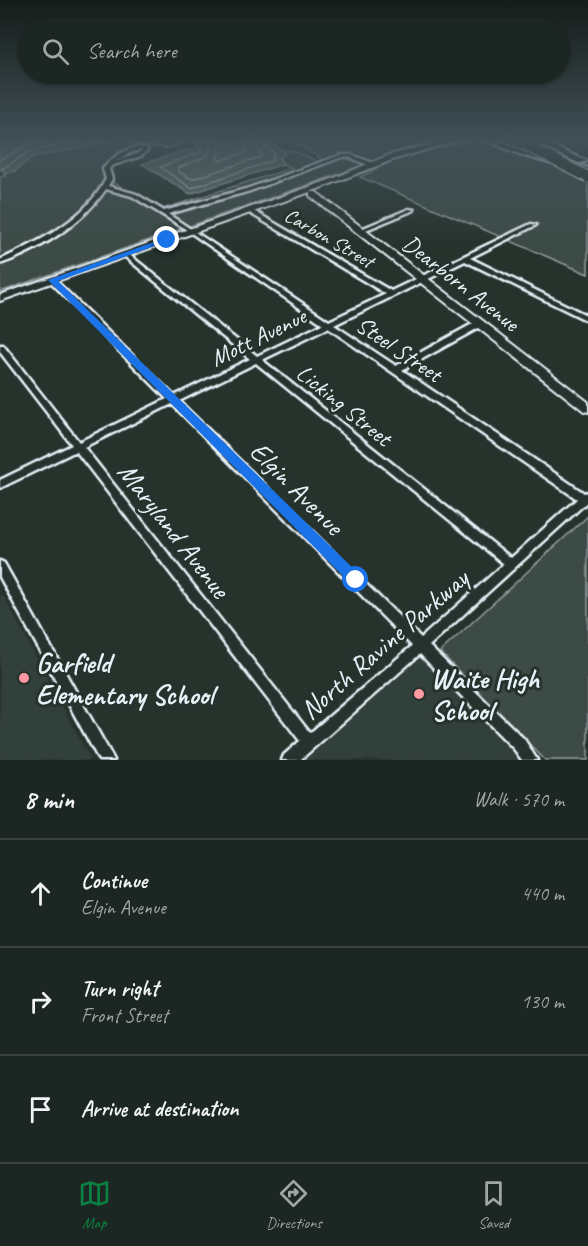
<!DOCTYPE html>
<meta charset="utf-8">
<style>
body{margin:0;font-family:Caveat,sans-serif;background:#252e2a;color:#f1f3f6}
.stop{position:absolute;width:18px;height:18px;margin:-14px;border:4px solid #1a73e8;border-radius:50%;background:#fff}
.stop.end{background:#1a73e8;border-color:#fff;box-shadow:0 2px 6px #0008}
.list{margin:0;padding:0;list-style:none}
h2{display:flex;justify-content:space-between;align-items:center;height:78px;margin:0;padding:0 24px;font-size:26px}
h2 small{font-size:20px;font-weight:400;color:#a0a5a5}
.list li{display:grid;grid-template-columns:39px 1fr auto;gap:18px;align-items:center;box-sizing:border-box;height:108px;padding:0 24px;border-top:2px solid #3a4340}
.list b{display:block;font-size:22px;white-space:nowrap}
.list p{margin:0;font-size:20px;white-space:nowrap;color:#a0a5a5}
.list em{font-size:20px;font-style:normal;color:#a0a5a5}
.icon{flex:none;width:33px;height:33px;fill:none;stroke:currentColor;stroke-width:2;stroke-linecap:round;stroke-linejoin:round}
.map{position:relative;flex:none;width:588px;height:760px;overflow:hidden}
.search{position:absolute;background:#1c2622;box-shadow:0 2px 4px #0004;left:18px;right:18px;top:18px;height:66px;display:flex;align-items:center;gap:15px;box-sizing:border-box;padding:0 21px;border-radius:33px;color:#a0a5a5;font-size:22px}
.sheet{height:402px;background:#1c2622}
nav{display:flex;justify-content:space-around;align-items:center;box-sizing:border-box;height:84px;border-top:2px solid #3a4340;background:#1c2622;font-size:16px;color:#a0a5a5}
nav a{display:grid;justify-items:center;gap:3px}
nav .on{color:#0b8043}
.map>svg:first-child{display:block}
.built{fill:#333f3a}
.green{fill:#3e4b47;stroke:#939ea0;stroke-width:1.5}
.water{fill:#636f6d;stroke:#98a3a5;stroke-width:1.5}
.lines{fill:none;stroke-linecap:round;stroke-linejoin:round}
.shore{stroke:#b3bdc0;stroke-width:1.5}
.building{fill:#505c59;stroke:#e8f1f8;stroke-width:1.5}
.street-casing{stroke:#e8f1f8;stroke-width:5}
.secondary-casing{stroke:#e8f1f8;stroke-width:4}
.highway-casing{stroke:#e8f1f8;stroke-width:5}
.street{fill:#26332d;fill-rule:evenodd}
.secondary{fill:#26332d;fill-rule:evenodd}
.highway{fill:#26332d;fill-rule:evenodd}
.highway-bridge-casing{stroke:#e8f1f8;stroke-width:13;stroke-linecap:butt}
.highway-bridge{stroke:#26332d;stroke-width:10}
.route{fill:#1a73e8}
.poi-dot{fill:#ff9aa2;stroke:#26332d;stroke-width:2}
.labels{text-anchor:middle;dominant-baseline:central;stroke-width:6;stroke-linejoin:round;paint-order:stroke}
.far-street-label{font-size:20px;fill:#e8f1f8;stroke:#26332d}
.street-label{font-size:24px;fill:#e8f1f8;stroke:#26332d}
.near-street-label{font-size:28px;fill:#e8f1f8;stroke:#26332d}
.near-poi-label{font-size:28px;font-weight:bold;fill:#e8f1f8;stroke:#26332d;text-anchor:start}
</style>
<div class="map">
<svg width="588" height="760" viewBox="0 0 588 760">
<rect width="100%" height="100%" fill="#26332d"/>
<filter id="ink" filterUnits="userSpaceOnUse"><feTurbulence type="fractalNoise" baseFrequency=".0167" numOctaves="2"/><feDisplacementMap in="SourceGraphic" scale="12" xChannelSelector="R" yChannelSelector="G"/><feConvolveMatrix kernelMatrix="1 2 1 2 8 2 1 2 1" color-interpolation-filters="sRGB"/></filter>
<g filter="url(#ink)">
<g class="built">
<path d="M3,595L91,760H0V596Z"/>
<path d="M422,645L530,760H296Z"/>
</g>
<g class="green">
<path d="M123,138L135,147L118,154L101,166L104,175L156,211L292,168L283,164L279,157L284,154V151L290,150L317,161L322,159L288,138H452L403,149L344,172L0,292V177L5,176L3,173L15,171L30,158Z"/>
<path d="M481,138L561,166L588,177V274L360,177L399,158Z"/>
<path d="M588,516V760H545L440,652Z"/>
</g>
<g class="water">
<path d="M0,138H125L31,158L15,171L5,173L0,166Z"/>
<path d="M184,138H264L284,151L285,154L279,158L283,164L190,194L142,164L199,146Z"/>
</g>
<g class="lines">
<g class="shore">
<path d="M196,138L203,144L200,152L160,167L191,188L272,161L274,153L263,144L262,138"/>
<path d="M208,138L211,147L207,156L178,168L179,172L192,179L261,157L262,153L256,146L254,138"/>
<path d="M218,138L220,147L217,158L220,161L246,152L245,138"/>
<path d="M0,160L27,145L60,138"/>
<path d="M0,170L29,152L96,138"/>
</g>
</g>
<path class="building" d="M134,138H169L181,144L166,148L134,144Z"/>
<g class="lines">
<defs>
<g id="street">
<path d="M140,147L148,149L141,156L111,166L109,169L112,179L108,186L136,194L164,211L246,189L341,155H352L375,164V166L373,167L349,157H342L250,191L168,214L329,321L386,294L248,212V210H252L391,291L531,224L536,225L470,258L588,316V321L465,261L334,325L396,366L476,322H482L483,324L482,326L402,370L584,493L588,492V501L429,646L524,739L537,760H522L514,749L420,654L300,760H282L284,755L300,741L76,451L0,488V480L72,445L0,352V345H3L79,442L167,399L50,281V279H54L174,396L250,359L123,255V253H127L257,356L323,324L181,226L132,196L106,189C82,224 40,250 0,264V260C40,241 85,220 106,179L103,169C113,156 125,149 140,147ZM140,150H142L137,154L116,161L131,152ZM328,328L577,499L511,558L262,360ZM256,363L504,564L421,638L179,401ZM172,404L412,646L310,733L84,447Z"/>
<path d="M409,209L414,210L361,232L356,231Z"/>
<path d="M0,561L4,563L114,760H99L0,577Z"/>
</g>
<path id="secondary" d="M457,138H466L395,159L310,192H316L588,402V412L584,411L310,196V192L0,301V295L332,179L389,155Z"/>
<g id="highway">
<path d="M481,138H492L528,151L588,168V174L522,155Z"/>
<path d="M523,138H533L587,161L579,163Z"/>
</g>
</defs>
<use href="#street" class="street-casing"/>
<use href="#secondary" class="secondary-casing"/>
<use href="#highway" class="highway-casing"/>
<use href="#street" class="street"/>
<use href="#secondary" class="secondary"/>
<use href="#highway" class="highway"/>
<defs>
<path id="highway-bridge" d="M511,138L588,177"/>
</defs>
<use href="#highway-bridge" class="highway-bridge-casing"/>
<use href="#highway-bridge" class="highway-bridge"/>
</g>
</g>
<linearGradient id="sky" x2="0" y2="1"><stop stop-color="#151c19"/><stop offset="0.57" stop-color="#415057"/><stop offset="1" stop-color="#415057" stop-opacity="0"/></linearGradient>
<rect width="588" height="244" fill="url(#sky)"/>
<path class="route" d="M165,238L171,240L58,281L361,576L363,580L361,584H351L48,280Z"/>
<g class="poi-dot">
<circle cx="24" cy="678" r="6"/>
<circle cx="419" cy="694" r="6"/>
</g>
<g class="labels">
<g class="far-street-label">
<text transform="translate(329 238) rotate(30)">Carbon Street</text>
</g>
<g class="street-label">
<text transform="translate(461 283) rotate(38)">Dearborn Avenue</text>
<text transform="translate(258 337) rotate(-26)">Mott Avenue</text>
<text transform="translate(399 349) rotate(34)">Steel Street</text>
<text transform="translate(344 405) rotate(39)">Licking Street</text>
</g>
<g class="near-street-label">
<text transform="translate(297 488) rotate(45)">Elgin Avenue</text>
<text transform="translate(174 530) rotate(52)">Maryland Avenue</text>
<text transform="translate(384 644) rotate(-41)">North Ravine Parkway</text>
</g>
<g class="near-poi-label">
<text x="36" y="662">Garfield<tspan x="36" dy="32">Elementary School</tspan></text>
<text x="431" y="678">Waite High<tspan x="431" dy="32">School</tspan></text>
</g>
</g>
</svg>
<div class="stop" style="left:356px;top:580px"></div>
<div class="stop end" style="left:167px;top:240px"></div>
<div class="search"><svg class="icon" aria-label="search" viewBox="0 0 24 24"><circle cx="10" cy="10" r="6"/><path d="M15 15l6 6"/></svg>Search here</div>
</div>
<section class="sheet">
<h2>8 min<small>Walk · 570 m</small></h2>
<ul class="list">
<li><svg class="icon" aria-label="ahead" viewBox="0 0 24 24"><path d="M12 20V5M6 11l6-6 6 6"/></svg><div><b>Continue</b><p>Elgin Avenue</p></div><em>440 m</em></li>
<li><svg class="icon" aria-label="right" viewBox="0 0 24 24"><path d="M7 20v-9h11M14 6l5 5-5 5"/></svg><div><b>Turn right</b><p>Front Street</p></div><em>130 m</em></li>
<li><svg class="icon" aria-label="arrive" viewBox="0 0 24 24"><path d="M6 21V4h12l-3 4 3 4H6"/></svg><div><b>Arrive at destination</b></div></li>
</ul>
</section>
<nav>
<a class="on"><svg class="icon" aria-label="map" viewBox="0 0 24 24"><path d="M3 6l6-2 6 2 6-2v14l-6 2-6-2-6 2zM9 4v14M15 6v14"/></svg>Map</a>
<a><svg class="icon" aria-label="directions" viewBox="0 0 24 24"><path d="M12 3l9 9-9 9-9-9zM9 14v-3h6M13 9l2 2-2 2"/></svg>Directions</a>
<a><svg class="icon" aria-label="saved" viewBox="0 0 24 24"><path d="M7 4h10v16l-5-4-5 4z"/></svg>Saved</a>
</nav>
